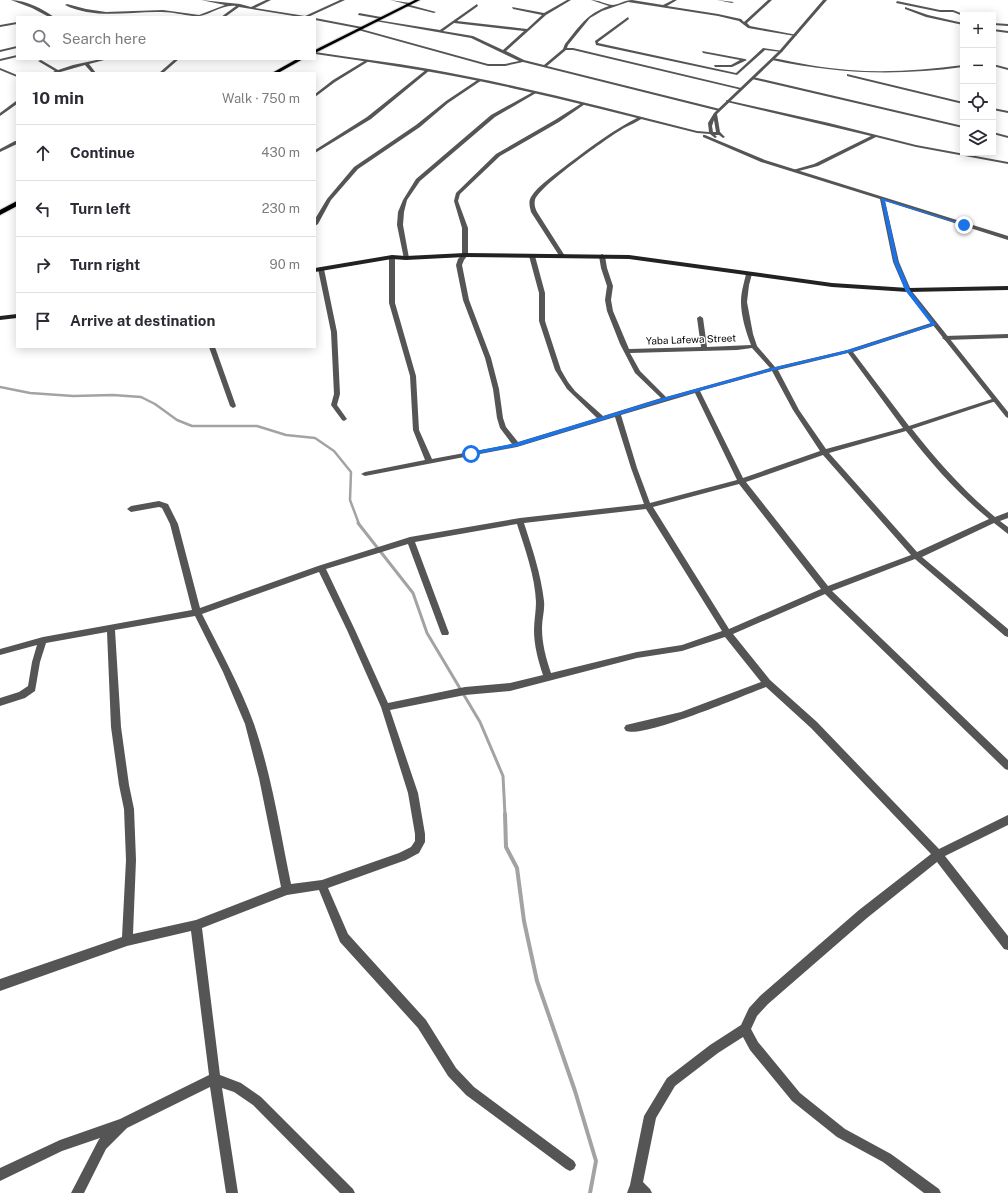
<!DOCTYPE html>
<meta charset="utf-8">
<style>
body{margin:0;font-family:"Public Sans",sans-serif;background:#f2f2f3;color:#2b2b33}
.controls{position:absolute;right:12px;top:12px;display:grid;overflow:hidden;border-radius:0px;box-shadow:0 2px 10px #0003}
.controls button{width:36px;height:36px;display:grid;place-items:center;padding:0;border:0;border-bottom:1px solid #e1e1e2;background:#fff;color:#2b2b33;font:20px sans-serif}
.stop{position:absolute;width:12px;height:12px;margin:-9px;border:3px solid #1a73e8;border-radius:50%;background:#fff}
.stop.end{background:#1a73e8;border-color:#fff;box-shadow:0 1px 4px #0008}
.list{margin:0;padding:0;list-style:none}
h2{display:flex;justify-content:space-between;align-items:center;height:52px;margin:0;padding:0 16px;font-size:17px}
h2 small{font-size:13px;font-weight:400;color:#7c7c81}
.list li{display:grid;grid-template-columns:26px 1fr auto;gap:12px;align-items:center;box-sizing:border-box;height:56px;padding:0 16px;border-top:1px solid #e1e1e2}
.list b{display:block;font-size:15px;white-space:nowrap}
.list em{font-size:13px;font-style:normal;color:#7c7c81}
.icon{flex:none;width:22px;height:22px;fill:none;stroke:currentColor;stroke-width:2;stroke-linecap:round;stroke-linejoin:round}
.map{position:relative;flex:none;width:1008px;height:1193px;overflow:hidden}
.search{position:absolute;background:#fff;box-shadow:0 2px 10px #0003;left:16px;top:16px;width:300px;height:44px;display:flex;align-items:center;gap:10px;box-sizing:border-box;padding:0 14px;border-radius:0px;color:#7c7c81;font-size:15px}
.panel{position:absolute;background:#fff;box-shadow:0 2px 10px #0003;left:16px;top:72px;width:300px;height:276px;border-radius:0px}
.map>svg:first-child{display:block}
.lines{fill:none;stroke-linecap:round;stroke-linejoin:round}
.stream-far2{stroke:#a3a3a3;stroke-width:2.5}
.stream-far1{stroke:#a3a3a3;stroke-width:3}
.stream{stroke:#a3a3a3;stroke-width:4}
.primary-casing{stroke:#dbdbdb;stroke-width:2}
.minor{fill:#555;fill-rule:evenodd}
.tertiary{fill:#555;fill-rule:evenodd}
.secondary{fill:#222;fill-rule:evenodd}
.primary{fill:#000;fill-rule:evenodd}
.route{fill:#1a73e8}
.labels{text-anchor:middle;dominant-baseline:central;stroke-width:3;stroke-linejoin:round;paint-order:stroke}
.far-street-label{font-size:10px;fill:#000;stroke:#fff}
</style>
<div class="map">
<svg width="1008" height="1193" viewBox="0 0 1008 1193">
<rect width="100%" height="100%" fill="#fff"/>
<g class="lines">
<path class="stream-far2" d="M0,387L30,393L73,396L113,395L141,397L155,404L177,420L192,426H257L286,435L315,438L334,451L351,472L350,500L359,524"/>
<path class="stream-far1" d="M358,523L413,593L427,633L480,722L503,776L505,815"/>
<path class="stream" d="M505,814L506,847L517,868L524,921L537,981L575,1091L596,1161L590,1193"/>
<defs>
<g id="primary">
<path d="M415,0H420L315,53V50Z"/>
<path d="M297,59H303L278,73H272Z"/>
<path d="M17,201V206L0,215V210Z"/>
</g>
</defs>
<use href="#primary" class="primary-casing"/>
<g class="minor">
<path d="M201,0L240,4L251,7L266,0H271L255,8L305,16L340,0H345L308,17H300L239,7L225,17H221L236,6C221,4 209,17 192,17L193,16C183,15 173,12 162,12C130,11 95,20 65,5L67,4L86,9L106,12L163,10L199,15L225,5Z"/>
<path d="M390,0L410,3V5L436,12L434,13L406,6V4Z"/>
<path d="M567,0H571L546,15L506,51L524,60L544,65L563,49L565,44C580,26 586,14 609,6L591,0C599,0 605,4 612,5C618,5 625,0 632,0L663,5L673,0H677L667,6L718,14L741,19L744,22L768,0H772L747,23L750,26L797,35L795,36L748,28L739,21L718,16L628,2L602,11L590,18L568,45L567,48H573L741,88L742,90L573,50H566L547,66L720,109V111H719L523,62L505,66H488L358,30L361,29L488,64H505L519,61L471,38L375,21L377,20L440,30L477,4L478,6L457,21L527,29L542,15L513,9L512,7L544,13ZM454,23L524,31L503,50L473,36L443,31Z"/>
<path d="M717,0L734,2L732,3Z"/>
<path d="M897,1L940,10H953L966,15L963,16L953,12H940L896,3Z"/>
<path d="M905,7L928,15L963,23V25L926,17L905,9Z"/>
<path d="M359,13L381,17L383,18L381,19L358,15Z"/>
<path d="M628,17L629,19L598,42V43L736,73L763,48L783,51L781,52L765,50L737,75L596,45L595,41Z"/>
<path d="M315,18L362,27L364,28L362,29L315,20Z"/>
<path d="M17,22V24L0,27V25Z"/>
<path d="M993,23L1008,24V26L993,25Z"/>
<path d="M993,29L1008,31V33L993,31Z"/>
<path d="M17,46V48L0,52V50Z"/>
<path d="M702,51L745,59L747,60L732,67H715L714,65H731L740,60L703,53Z"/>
<path d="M17,55V57L0,61V59Z"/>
<path d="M773,58C798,63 823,68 849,70C887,73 925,70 963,65V67C896,76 838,74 772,60Z"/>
<path d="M101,59H108L89,64L96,73H92L85,65L57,73H51L55,71L38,61L41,60L58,70L73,65Z"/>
<path d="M175,59H179L163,73H159Z"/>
<path d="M366,60L369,61L335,82L315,97V94L333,80Z"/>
<path d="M993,64L1008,68V70L993,66Z"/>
<path d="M0,68L17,75V77L0,70Z"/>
<path d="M427,69L430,70L371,119L315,153V150L367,117Z"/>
<path d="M847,74L963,102V104L847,76Z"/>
<path d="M753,77L963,126V128L752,79Z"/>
<path d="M479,79L482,80L448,103L420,127L358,169L331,200L318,224L315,226V219L327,199L354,167L416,125L446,101Z"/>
<path d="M533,92L536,93L495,117L420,181L407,200L404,212L403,225L409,258L404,259L397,225L398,212L403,200L416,179L491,115Z"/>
<path d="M726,100L829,123L916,145L1008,162V164L916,147L876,137L818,166L795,172L793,171V170L814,164L871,136L727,102Z"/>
<path d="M16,101H17V104L0,116V113Z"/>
<path d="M582,103L585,104L559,122L500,156L460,194L458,201L468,228V255L464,260L462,265L469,300L491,358L499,389L503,418L506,427L518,442L597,418L567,389L555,370L539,321V293L529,256L532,254L535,256L545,293V321L561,370L568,382L575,391L603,416L661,398L635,373L620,344L607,311L605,300L607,286L601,268L599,256L602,254L605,256L607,268L613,286L611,300L613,311L629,349L701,347L697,318L700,316L703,318L707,347L751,345C746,332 741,316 741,302C741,292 744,283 746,274L749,272L752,274L749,285L747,302L753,334L757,346L775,367L847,350L934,322L937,324L936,325L853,352L909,426L992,399H996L997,400L996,401L912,429C937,461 964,491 995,517L1008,512V518L1000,521L1008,527V534L994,523L922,557L1008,629V637L1005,636L915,559L832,591L1008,760V770L1005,769L825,594L733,634L770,680L817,722L939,849L1008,815V825L945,856L1008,936V950L1004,949L937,862L867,918L768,1004L757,1016L751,1029L758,1042L800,1093L845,1129L891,1154L939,1189L941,1193H924L883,1162L837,1137L792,1101L750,1050L743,1037L718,1053L675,1086L656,1118L643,1182L650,1189L652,1193H627L630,1185L644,1116L667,1078L710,1045L741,1025L749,1008L760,996L859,910L931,854L811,728L766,687C742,696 645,738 626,731L624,728L626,725L681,712L761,682L725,637L682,651L637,658L510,691L465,695L390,710L418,793L425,834V842L419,853L406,860L328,888L348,934L426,1020L456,1068L474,1087L574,1161L576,1165L574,1169L570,1171L566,1169L466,1095L448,1076L418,1028L340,942L319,890L287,895L202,928L220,1075L241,1083L261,1097L353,1189L355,1193H340L253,1105L234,1092L222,1088L238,1193H226L210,1087L127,1128L106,1149L84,1193H71L98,1141L100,1138L62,1151L0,1181V1168L60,1140L120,1119L209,1075L191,931L127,946L0,991V979L122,937L126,860L124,809L119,785L111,727L107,632L46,643L40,662L35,691L25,698L0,706V698L19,692L28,686L32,662L37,645L0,655V649L43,637L192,610L170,524L162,508L159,507L131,512L127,509L131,506L159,501L168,504L178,524L200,608L318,566L410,537L520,518L644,504L631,468L615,417L517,447L365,476L361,474L365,472L425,460L413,430L410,376L389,303V257L392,255L395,257V303L416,376L419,430L432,459L512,444L500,428L497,418L493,389L485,358L463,300L456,265L458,259L462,255V228L454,201L456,193L496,154L555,120ZM752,348L770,368L666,397L640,371L630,353L737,350ZM848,353L903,428L826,449L799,410L778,370ZM772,371L793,410L820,451L743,478L700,391ZM695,393L737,480L650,503L637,468L621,415ZM906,431C931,463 958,494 989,519L917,552L829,453ZM823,455L911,555L828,586L746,482ZM739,484L821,589L729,629L653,507ZM646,509L722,631L682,645L637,652L551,673C546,658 542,644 542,628C542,619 545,610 544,601C541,574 532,548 524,523ZM517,524C525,549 535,576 536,602C536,611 534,621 534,630C534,645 538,660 543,675L510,683L465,687L388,703L355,630L326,569L408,544L441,633L442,635H448L449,633L415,542ZM319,572L347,630L381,707L408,793L415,834V841L411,847L399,853L322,880L291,884C280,831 272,776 254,724C240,686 220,650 202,614ZM195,616L223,672L245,724L259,778L281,887L196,920L133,934L136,860L134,809L129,785L121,727L115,630Z"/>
<path d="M993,108L1008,111V113L993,110Z"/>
<path d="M639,117L643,118C637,122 630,125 624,128C609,137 539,186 535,200C534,204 535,208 537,212L565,256L560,257L531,212C530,207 528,202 531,197C538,185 557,173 568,164C591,147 613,130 639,117Z"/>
<path d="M993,132L1008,136V138L993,134Z"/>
<path d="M15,141H17V144L0,152V149Z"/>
<path d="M321,267L324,269L337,332L340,394L337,405L347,419L344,421L342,420L331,405L334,394L331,332L318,269Z"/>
<path d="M1008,334V338L945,340L942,338L945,336Z"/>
<path d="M209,347H215L236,406L235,407L233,408L230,406Z"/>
</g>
<g class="tertiary">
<path d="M11,0C25,0 43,9 54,17H49L32,8Z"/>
<path d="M823,0H827L782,52L717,114L720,132L725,137L723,138L719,135H715L717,137L715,138L710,134L697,133C625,115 552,96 479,81C425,70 370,62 315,54V52C353,58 391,62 429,69C519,85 608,108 697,131L709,132L708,123L714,113L780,50ZM714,120L716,132H713L712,126Z"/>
<path d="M705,135L765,160L1008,236V240L885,201L899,262L911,290L1008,412V418L1006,417L905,290L893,262L880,199L761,162L703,137V135Z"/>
</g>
<g class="secondary">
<path d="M465,253L629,255L832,283L908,288L1008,286V290L908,292L832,287L629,259L465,257L406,260L392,259L315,272V268L392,255L406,256Z"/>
<path d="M17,314V318L0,320V316Z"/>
</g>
<use href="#primary" class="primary"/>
</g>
<path class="route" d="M881,198L966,225H963L885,201L898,262L910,290L936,325L851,352L775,370L667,400L519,446L471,455L469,454L471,452L516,443L663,398L772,368L848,350L931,324L905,290L894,262Z"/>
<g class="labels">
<g class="far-street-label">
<text transform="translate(691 339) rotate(-2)">Yaba Lafewa Street</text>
</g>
</g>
</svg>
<div class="controls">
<button>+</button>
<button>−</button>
<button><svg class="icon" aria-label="locate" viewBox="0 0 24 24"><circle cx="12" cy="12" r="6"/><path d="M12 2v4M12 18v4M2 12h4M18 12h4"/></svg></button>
<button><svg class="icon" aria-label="layers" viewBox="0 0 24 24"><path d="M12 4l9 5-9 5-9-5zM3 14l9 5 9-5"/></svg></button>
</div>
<div class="stop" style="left:471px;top:454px"></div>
<div class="stop end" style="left:964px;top:225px"></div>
<div class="search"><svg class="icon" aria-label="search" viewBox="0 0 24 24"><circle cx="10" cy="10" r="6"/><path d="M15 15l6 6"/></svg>Search here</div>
<section class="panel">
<h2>10 min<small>Walk · 750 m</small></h2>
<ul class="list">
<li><svg class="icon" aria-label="ahead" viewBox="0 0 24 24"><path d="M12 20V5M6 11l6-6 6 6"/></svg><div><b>Continue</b></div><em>430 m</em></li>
<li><svg class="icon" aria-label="left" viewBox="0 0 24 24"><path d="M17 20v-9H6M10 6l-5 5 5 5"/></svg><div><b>Turn left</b></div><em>230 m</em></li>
<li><svg class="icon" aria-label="right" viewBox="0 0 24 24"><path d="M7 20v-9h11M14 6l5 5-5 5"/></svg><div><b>Turn right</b></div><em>90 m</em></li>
<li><svg class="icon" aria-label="arrive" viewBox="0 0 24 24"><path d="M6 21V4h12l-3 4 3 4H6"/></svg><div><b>Arrive at destination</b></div></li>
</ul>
</section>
</div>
